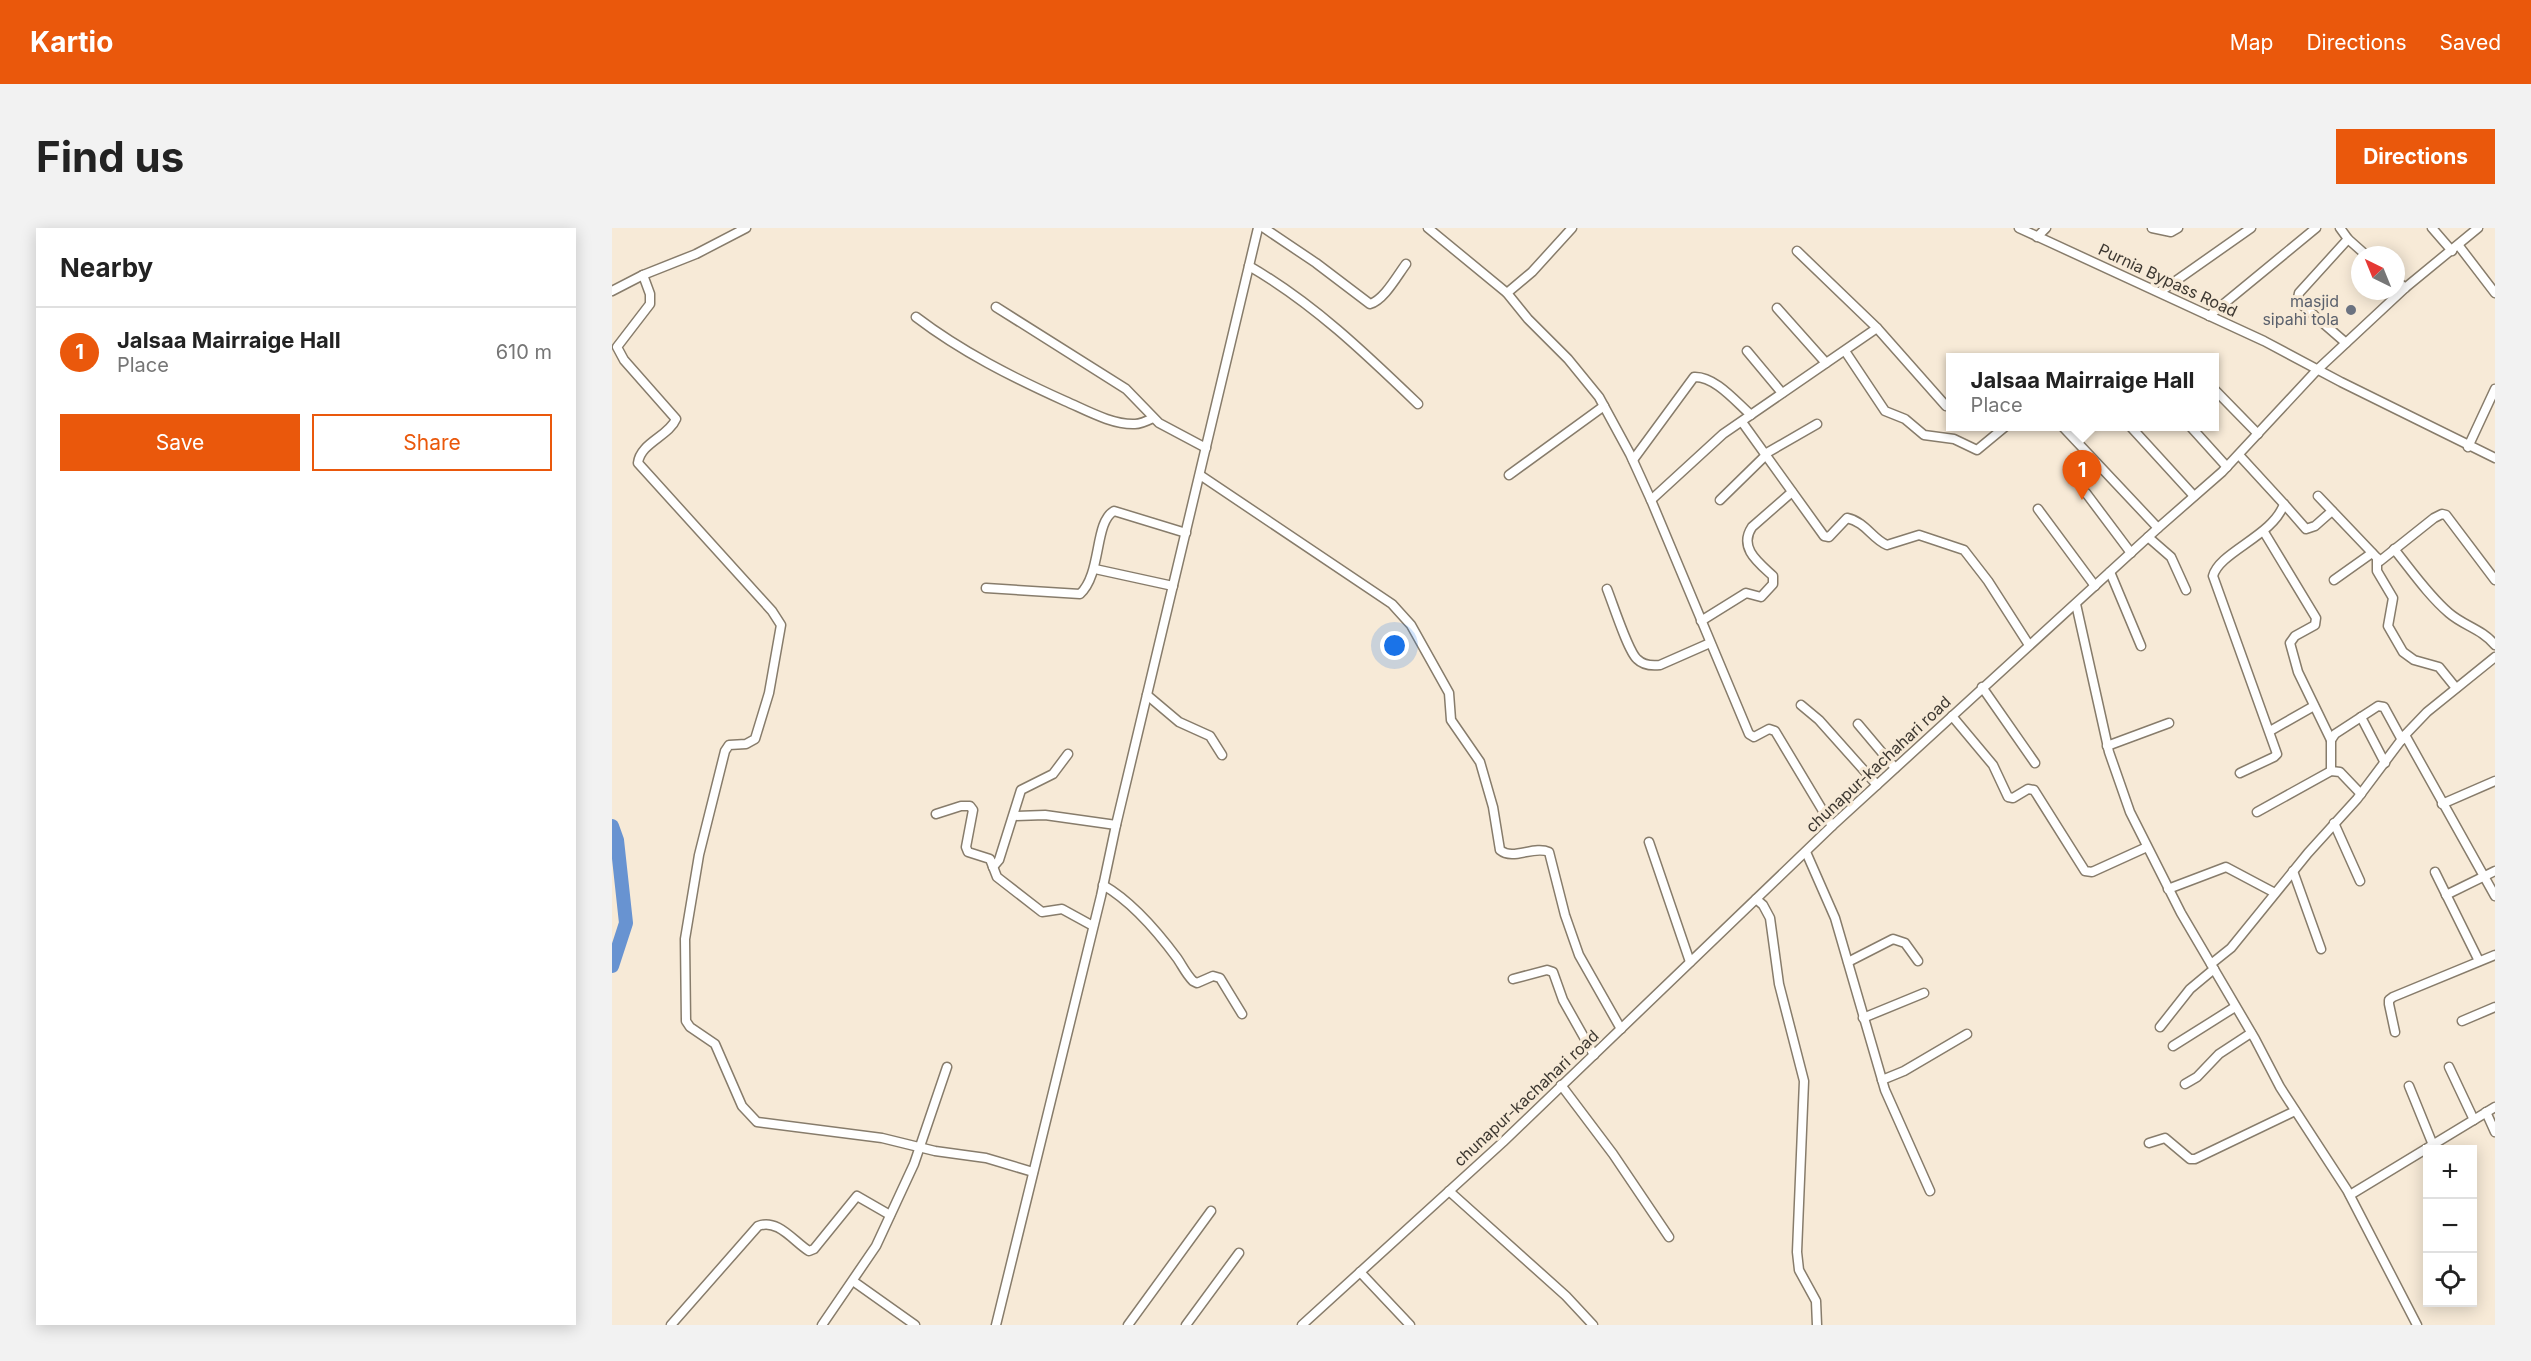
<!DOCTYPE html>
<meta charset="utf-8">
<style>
body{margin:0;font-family:Inter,sans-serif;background:#f2f2f2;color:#222}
.controls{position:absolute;right:18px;bottom:18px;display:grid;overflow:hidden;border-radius:0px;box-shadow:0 3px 15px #0003}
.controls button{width:54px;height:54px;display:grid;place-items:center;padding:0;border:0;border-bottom:2px solid #e0e0e0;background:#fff;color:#222;font:30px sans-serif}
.compass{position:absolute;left:1739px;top:18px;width:54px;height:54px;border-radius:50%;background:#fff;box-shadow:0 3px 15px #0003;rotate:317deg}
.you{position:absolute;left:783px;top:418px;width:21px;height:21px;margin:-15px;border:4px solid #fff;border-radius:50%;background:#1a73e8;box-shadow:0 0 0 9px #1a73e833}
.badge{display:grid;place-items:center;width:39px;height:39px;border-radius:50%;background:#ea580c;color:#fff;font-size:20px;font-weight:700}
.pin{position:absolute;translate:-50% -50px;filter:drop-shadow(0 2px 3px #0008)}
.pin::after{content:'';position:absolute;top:32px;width:21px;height:18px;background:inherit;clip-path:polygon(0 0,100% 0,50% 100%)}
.popup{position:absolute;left:1334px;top:125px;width:273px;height:78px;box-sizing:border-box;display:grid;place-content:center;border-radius:0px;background:#fff;filter:drop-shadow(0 2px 4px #0005);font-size:20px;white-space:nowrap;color:#767676}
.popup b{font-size:22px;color:#222}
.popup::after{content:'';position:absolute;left:50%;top:100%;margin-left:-12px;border:12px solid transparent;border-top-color:#fff}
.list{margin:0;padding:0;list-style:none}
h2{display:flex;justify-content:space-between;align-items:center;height:78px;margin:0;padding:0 24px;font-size:26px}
h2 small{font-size:20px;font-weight:400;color:#767676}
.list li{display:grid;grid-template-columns:39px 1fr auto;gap:18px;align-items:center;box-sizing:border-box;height:90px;padding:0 24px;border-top:2px solid #e0e0e0}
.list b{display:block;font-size:22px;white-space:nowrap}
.list p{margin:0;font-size:20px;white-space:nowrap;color:#767676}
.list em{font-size:20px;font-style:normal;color:#767676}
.actions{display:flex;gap:12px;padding:18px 24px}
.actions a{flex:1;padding:14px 0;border:2px solid #ea580c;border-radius:0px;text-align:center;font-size:21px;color:#ea580c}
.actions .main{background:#ea580c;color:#fff}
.icon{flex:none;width:33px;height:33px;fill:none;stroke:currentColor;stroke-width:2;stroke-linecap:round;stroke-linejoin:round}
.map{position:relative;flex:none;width:1883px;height:1097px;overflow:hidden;border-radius:0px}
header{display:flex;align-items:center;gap:36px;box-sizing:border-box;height:84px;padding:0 30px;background:#ea580c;color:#fff}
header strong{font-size:28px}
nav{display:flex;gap:33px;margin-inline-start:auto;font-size:21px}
.intro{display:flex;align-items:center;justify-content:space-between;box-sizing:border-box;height:144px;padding:0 36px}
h1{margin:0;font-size:42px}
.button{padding:15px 27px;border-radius:0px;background:#ea580c;color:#fff;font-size:21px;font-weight:700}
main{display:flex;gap:36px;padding:0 36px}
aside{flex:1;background:#fff;border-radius:0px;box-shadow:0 3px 15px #0003}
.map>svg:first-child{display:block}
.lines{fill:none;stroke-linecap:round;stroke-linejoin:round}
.river{stroke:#6893d1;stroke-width:14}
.street-casing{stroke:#877c6b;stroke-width:11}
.street{stroke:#fff;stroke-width:8}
.worship-dot{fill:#6b7280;stroke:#f7ead7;stroke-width:2}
.labels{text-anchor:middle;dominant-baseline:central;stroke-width:6;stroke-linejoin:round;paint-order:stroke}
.street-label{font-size:16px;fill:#3d3831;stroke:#f7ead7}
.worship-label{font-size:16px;fill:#5b616d;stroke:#f7ead7;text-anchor:end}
</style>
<header>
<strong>Kartio</strong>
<nav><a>Map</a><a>Directions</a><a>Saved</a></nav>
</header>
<div class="intro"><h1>Find us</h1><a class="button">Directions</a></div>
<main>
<aside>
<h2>Nearby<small></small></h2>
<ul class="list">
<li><span class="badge">1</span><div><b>Jalsaa Mairraige Hall</b><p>Place</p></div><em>610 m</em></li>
</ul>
<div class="actions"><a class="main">Save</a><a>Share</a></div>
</aside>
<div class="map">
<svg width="1883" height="1097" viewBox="0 0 1883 1097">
<rect width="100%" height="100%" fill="#f7ead7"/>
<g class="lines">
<path class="river" d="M0,598L5,612L14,695L0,738"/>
<defs>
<g id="street">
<path d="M652,0L704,35L758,76C772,72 785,48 794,36"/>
<path d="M816,0L895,65L916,91L956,131L987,169L1018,226L1039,272L1137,506L1142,509L1157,501L1163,503L1220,598"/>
<path d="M1407,0L1652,113L1729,154L1883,230"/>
<path d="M1540,0L1559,4L1566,0"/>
<path d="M1728,0L1736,11L1754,27"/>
<path d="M1820,0L1840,23"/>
<path d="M1425,9L1434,0"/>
<path d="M1847,18L1883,65"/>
<path d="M1185,23L1265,100L1334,178"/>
<path d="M637,38C701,75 753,125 806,176"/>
<path d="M31,47L38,66V76L5,119L12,132L64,191C57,208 28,215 26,235L160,383L169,397L157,465L143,511L134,516L117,517L113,523L87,627L73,711L74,793L78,799L103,816L130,878L145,894L270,910L323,923L374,930L421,944"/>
<path d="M1784,52L1793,60"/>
<path d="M0,63L31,47L84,26L134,0"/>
<path d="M1548,64L1639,0"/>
<path d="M895,65L920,44L960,0"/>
<path d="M384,79L514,161L547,195L594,220"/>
<path d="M1165,80L1214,135"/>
<path d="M1597,88L1704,0"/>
<path d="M304,89C350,124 400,149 453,173C474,182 500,197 523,196C529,196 535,193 541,190"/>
<path d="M1734,115L1688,75L1686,70L1687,65L1736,11"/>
<path d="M1135,123L1170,165"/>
<path d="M1233,123L1273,183L1293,191L1312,207L1342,211L1365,222L1394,198"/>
<path d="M1602,161L1646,206"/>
<path d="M1130,194L1212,308L1217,309L1235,290C1254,294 1260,311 1275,317L1307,307L1352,322L1376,353L1417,417"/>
<path d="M1450,198L1546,300"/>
<path d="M1518,198L1582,268"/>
<path d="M1578,198L1615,239"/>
<path d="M1856,219L1883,161"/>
<path d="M1153,226L1205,196"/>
<path d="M1627,227L1672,276C1661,308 1607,324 1601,348L1665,526L1662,529L1628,545"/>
<path d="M1021,232L1082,149C1103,148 1124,174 1139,187"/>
<path d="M588,247L780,376L799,397L837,465L839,492L868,534L881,579L888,622C901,633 922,617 937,624L953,687L967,727L1009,801"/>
<path d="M897,247L992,178"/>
<path d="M1474,265L1519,325"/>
<path d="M1706,268L1768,333L1822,290L1830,286L1834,287L1883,352"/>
<path d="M1039,272L1111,206L1265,100"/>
<path d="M1108,272L1154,227"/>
<path d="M1672,276L1694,301L1703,298L1720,283"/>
<path d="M1426,281L1483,358"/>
<path d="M1652,304L1704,390L1703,397L1683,408L1678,415L1686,444L1719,512"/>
<path d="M1536,309L1559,329L1574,362"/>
<path d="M1782,321C1799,342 1816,367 1837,385C1852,398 1870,401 1883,417"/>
<path d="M1765,330V343L1781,370L1776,398L1791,424L1802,432L1827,439L1844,460"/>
<path d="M483,341L561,358"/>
<path d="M1498,344L1529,418"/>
<path d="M1722,352L1760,325"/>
<path d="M374,360L468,366C490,346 482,294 502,283L574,305"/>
<path d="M995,361C1001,376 1016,423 1025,431C1031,437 1040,438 1048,437L1098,415"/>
<path d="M1464,376L1497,524L1518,584L1569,685L1643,811L1668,859L1735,962L1805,1097"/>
<path d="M1089,393L1134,365L1149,369L1161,356V348C1147,335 1126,320 1140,299L1180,264"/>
<path d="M1883,429L1815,484L1793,507L1883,668"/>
<path d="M1370,459L1423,535"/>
<path d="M535,467L567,494L598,508L610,527"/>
<path d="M1189,477L1207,492L1265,557"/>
<path d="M1340,488L1381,537L1396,569L1401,570L1416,561L1422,562L1473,643L1480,644L1535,619"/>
<path d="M1749,489L1773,535"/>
<path d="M1246,496L1283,540"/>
<path d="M1658,503L1702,478"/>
<path d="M1495,518L1557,495"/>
<path d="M1719,543V512L1723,506L1766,478L1772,479L1790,512"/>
<path d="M1830,576L1883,553"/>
<path d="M1645,584L1719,543L1728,544L1749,566"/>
<path d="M324,586L349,578H358L361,582L354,619L356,624L378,631L385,649L430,684L450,681L481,698"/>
<path d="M402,588L433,587L504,597"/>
<path d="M1722,595L1748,653"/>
<path d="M1037,614L1078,734"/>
<path d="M1194,624L1223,690L1273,862L1318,963"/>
<path d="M381,639L387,632L409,562L441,546L456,526"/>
<path d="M1681,643L1709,721"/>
<path d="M1823,644L1867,733"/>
<path d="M491,657C519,673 545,703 565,730C570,737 574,746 581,753L585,755L601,748L608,750L630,786"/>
<path d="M1556,661L1614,639L1663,665"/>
<path d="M1834,667L1883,643"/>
<path d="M1144,671L1151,677L1158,690L1167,756L1192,853L1185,1024L1187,1042L1204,1073L1205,1097"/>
<path d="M1236,734L1281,711L1293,715L1306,733"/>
<path d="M1599,736L1619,720L1696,625L1745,571L1793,507"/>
<path d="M901,751L935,742L941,744L951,772L982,827"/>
<path d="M1251,790L1312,765"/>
<path d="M1850,793L1883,779"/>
<path d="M1548,799L1578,761L1602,741"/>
<path d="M1783,804L1777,776V772L1781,769L1883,727"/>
<path d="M1561,818L1623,779"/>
<path d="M1837,839L1862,892"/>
<path d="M1270,852L1292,843L1355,806"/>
<path d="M1573,856L1585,849L1607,826L1639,805"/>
<path d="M949,857L1001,926L1057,1009"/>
<path d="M1797,858L1821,917"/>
<path d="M1874,884L1883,904"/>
<path d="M1537,915L1553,910L1578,931H1583L1683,883"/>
<path d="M837,963L954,1068L981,1097"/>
<path d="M1738,967L1883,879"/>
<path d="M748,1044L798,1097"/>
<path d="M241,1053L303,1097"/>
<path d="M59,1097L146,998C166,990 182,1014 197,1023L202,1021L245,968L278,987"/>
<path d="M210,1097L264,1018L302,936L335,839"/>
<path d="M384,1097L489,668L504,597L646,0"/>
<path d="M516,1097L599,983"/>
<path d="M574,1097L627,1025"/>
<path d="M690,1097L891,914L1220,598L1546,300L1610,244L1705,142L1793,60L1866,0"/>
</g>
</defs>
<use href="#street" class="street-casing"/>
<use href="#street" class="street"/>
</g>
<circle class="worship-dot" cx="1739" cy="82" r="6"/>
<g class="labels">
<g class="street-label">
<text transform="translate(1556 52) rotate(25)">Purnia Bypass Road</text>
<text transform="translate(1266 536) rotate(-43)">chunapur-kachahari road</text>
<text transform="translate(914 870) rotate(-43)">chunapur-kachahari road</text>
</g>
<g class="worship-label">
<text x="1727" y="73">masjid<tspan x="1727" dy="18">sipahi tola</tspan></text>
</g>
</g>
</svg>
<div class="controls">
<button>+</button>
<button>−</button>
<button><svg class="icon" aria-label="locate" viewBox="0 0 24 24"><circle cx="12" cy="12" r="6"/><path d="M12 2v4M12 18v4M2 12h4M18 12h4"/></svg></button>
</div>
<svg class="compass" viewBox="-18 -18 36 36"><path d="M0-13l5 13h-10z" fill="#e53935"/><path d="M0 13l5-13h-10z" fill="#767676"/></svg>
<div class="you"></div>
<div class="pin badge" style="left:1470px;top:272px">1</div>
<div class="popup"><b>Jalsaa Mairraige Hall</b>Place</div>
</div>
</main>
